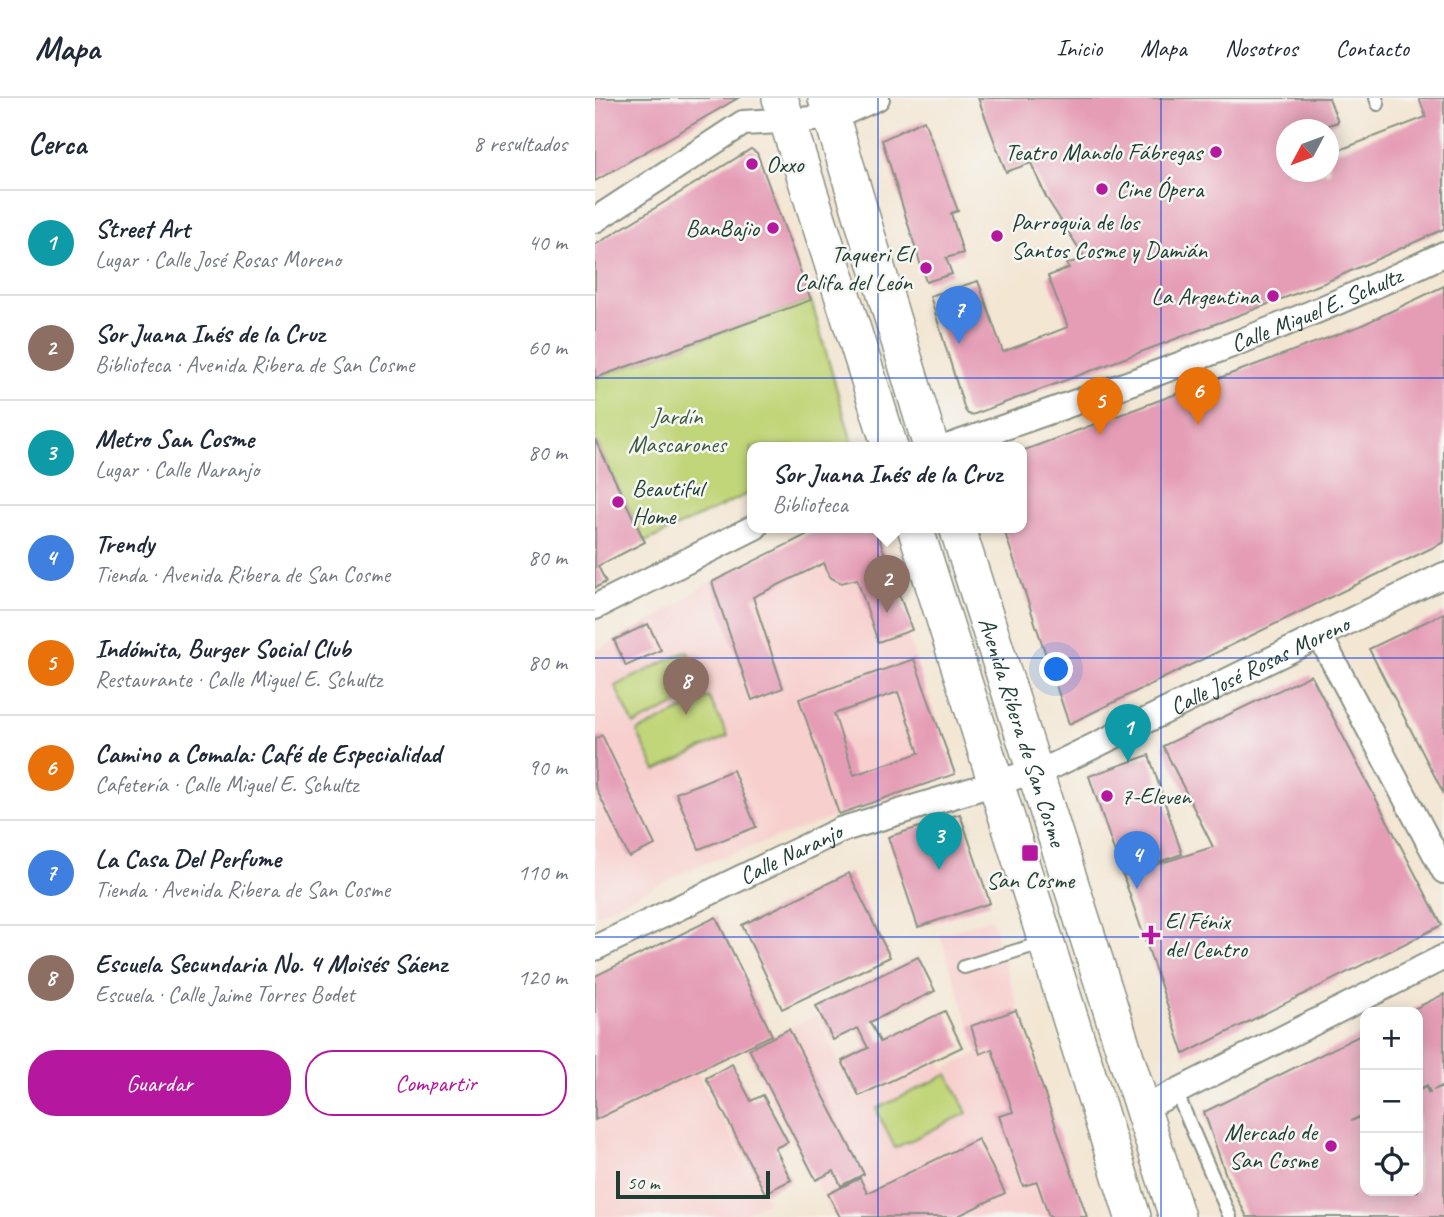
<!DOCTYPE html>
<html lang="es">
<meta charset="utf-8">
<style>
body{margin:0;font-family:Caveat,sans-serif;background:#f6f6f7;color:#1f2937}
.controls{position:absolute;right:21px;bottom:21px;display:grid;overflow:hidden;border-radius:14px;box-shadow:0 4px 18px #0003}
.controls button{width:63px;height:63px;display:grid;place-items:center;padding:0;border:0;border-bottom:2px solid #e0e1e3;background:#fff;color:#1f2937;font:35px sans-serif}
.compass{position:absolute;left:681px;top:21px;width:63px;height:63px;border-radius:50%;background:#fff;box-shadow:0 4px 18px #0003;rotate:229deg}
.scale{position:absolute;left:21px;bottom:18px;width:154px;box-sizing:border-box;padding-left:7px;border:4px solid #1f3d34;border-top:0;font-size:19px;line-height:24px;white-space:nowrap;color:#1f3d34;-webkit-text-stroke:5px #f6f6f2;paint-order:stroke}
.you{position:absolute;left:462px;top:572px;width:24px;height:24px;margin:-18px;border:5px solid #fff;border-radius:50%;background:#1a73e8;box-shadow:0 0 0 10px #1a73e833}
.badge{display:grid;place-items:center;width:46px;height:46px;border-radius:50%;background:#b5179e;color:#fff;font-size:23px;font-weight:700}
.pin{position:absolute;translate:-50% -58px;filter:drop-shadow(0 2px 4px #0008)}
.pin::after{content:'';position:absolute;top:37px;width:24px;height:21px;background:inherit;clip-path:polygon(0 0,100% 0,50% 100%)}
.popup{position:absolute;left:152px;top:344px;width:280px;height:91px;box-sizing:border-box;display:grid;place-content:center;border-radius:14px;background:#fff;filter:drop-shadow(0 2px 5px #0005);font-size:23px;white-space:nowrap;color:#747a83}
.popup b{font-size:26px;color:#1f2937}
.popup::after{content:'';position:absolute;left:50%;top:100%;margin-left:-14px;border:14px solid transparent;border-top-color:#fff}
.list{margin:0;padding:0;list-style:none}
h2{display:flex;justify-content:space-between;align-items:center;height:91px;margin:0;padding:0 28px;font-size:30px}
h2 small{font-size:23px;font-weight:400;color:#747a83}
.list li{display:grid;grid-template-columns:46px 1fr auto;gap:21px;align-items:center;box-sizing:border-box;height:105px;padding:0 28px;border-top:2px solid #e0e1e3}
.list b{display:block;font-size:26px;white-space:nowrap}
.list p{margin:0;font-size:23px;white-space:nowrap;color:#747a83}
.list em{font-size:23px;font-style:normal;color:#747a83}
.actions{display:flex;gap:14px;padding:21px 28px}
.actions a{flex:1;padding:16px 0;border:2px solid #b5179e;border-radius:28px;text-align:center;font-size:24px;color:#b5179e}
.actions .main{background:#b5179e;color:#fff}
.icon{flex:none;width:38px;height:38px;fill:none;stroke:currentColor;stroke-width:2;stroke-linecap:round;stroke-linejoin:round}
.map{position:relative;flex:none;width:849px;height:1119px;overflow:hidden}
header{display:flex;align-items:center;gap:42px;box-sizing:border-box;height:98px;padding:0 35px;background:#fff;border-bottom:2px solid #e0e1e3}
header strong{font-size:33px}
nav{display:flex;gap:38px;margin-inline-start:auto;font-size:24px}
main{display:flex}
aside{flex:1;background:#fff}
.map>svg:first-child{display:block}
.built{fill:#f7d0ce}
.green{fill:#c1d579;stroke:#708956;stroke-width:2}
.building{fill:#e59db6;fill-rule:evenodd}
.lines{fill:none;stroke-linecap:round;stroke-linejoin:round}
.lane-casing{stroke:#899284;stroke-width:16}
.street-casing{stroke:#899284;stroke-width:28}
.secondary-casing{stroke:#899284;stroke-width:38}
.lane{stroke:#fff;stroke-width:12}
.street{stroke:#fff;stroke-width:24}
.secondary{stroke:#fff;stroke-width:35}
.grid{fill:none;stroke:#1d4ed8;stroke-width:2;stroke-opacity:0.55}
.poi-dot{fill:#b5179e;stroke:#f6f6f2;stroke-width:2.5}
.labels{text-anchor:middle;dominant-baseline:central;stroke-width:5;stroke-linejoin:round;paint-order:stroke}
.poi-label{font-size:24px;fill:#1f3d34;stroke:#f6f6f2;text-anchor:start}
.street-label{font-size:24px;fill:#1f3d34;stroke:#f6f6f2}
.park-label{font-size:24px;fill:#3f5b42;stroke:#f6f6f2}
</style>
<header>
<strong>Mapa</strong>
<nav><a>Inicio</a><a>Mapa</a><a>Nosotros</a><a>Contacto</a></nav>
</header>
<main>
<aside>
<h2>Cerca<small>8 resultados</small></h2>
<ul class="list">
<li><span class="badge" style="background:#0f9aa8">1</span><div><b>Street Art</b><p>Lugar · Calle José Rosas Moreno</p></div><em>40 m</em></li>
<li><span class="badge" style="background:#8d6e63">2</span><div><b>Sor Juana Inés de la Cruz</b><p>Biblioteca · Avenida Ribera de San Cosme</p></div><em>60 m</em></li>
<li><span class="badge" style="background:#0f9aa8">3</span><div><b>Metro San Cosme</b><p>Lugar · Calle Naranjo</p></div><em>80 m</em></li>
<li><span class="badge" style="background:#3f7fe0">4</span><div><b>Trendy</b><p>Tienda · Avenida Ribera de San Cosme</p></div><em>80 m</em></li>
<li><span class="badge" style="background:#e8710a">5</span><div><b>Indómita, Burger Social Club</b><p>Restaurante · Calle Miguel E. Schultz</p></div><em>80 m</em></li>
<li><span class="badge" style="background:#e8710a">6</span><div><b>Camino a Comala: Café de Especialidad</b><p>Cafetería · Calle Miguel E. Schultz</p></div><em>90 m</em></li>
<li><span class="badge" style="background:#3f7fe0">7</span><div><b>La Casa Del Perfume</b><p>Tienda · Avenida Ribera de San Cosme</p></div><em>110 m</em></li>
<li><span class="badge" style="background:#8d6e63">8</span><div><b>Escuela Secundaria No. 4 Moisés Sáenz</b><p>Escuela · Calle Jaime Torres Bodet</p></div><em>120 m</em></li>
</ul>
<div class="actions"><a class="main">Guardar</a><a>Compartir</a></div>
</aside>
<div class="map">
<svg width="849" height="1119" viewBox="0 0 849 1119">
<rect width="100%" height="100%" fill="#f6f6f2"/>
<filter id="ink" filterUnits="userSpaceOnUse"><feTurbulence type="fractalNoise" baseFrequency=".0143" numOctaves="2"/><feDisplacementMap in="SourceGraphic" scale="14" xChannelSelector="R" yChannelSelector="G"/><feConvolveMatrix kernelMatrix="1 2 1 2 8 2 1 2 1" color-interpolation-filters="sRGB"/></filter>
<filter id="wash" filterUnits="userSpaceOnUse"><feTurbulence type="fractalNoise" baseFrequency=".00686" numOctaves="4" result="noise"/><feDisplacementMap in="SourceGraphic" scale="28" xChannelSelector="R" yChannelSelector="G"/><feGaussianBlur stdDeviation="1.57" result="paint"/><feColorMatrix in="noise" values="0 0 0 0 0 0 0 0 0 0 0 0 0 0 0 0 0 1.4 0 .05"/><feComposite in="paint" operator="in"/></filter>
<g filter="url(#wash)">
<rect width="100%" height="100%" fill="#f3e6d3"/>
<g class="built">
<path d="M224,429L277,430L359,677L105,767L0,817V553L62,520L115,484Z"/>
<path d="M396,820L432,939L492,1119H239L219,1081L217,1082L150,951L222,917L262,1002L345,963L349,971L383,955L345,837Z"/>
<path d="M101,973L172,1103L143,1119H0V1022Z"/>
</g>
<g class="green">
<path d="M216,202L258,348L157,349V394L50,444L0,341V280Z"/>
<path d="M92,553L111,592L39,627L20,588Z"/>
<path d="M114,599L133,638L61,673L42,634Z"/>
<path d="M353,976L372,1015L300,1050L281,1011Z"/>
</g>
<g id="blocks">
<g class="building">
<path d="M0,0H143L0,83Z"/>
<path d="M383,0H734L743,24L733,27L742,53L831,19L824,0H849V131L729,185L490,275L377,317L373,316L370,312L335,198L383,183L408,254L473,229L453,178L474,170L471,166L490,160L451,99L436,65L411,74ZM692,32H734V74H692Z"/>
<path d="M329,22L363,113L356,115L368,155L351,160L357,176L331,184L287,42Z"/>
<path d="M156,51L162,55L216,202L0,280V147Z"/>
<path d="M849,188V444L474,626L408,429H427V353L765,228Z"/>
<path d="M0,341L50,444L3,468L11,484L0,490Z"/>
<path d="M227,429H280L317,532L283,544L262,481L246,485L235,479L229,465L158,499L188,590L157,602L117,484Z"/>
<path d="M849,515V696L774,551Z"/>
<path d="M53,526L66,552L31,568L19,542Z"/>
<path d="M319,561L360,676L244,716L204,601ZM303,594L324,655L259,677L239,616Z"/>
<path d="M716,577L847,827L589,956L528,777L618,749L568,648Z"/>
<path d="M7,637L60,747L34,759L0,688V641Z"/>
<path d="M554,657L587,756L527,776L494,678Z"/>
<path d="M138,672L161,729L104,751L81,695Z"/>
<path d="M365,716L395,805L323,829L293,739Z"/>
<path d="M254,775L295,859L187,911L147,827Z"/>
<path d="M121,819L177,937L0,1022V878Z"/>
<path d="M323,859L340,893L275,924L285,944L350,913L367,949L264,998L247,963L273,950L263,930L238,942L221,908Z"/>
<path d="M849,896V987L838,992L849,988V1119H652L632,1080L609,1014L770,935V1016L756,1023L770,1017V1093H823V993L831,989L833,995L835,994L832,987L823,991V914H813Z"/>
<path d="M421,912L492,1119H454L442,1084L428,1088L404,1018L418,1014L397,951L385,956L376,928Z"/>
<path d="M194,931L269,1076L246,1088L239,1073L221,1082L154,951Z"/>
<path d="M137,966L156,1003L168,997L193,1044L180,1050L196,1082L170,1095L111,980Z"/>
<path d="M383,1041L410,1095L361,1119H245L233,1096L265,1080L272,1095Z"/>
</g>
</g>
</g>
<g filter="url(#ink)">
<use href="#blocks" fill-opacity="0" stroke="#899284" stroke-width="2"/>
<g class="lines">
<defs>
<g id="lane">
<path d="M781,0L783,6"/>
<path d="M369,869L450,844"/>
<path d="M582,996L635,1119"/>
</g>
<g id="street">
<path d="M0,122L148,25L237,20L282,0"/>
<path id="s1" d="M352,349C521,291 688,233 849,156"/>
<path d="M0,509L160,429"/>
<path d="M725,538L849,773"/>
<path id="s2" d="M0,850L245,732L460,667L849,477"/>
<path d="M547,1011L849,859"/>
</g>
<g id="secondary">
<path d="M185,0L295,349"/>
<path d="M231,0L336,349"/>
<path d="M320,429L538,1119"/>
<path id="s3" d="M362,429L582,1119"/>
</g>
</defs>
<use href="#lane" class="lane-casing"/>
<use href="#street" class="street-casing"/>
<use href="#secondary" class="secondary-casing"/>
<use href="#lane" class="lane"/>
<use href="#street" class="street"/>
<use href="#secondary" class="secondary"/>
</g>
</g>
<path class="grid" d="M283,0V1119M566,0V1119M0,280H849M0,560H849M0,839H849"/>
<g class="poi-dot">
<circle cx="621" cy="54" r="7"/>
<circle cx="157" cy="66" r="7"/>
<circle cx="507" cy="91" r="7"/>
<circle cx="178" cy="130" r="7"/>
<circle cx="402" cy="138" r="7"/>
<circle cx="331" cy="170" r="7"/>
<circle cx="678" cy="198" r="7"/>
<circle cx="23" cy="404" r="7"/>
<circle cx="512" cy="698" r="7"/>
<rect x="426" y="746" width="18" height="18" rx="3.5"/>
<path d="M552.5 826.5h7v7h7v7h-7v7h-7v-7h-7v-7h7z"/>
<circle cx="736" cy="1048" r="7"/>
</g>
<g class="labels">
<g class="poi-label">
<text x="607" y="54" text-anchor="end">Teatro Manolo Fábregas</text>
<text x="171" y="66">Oxxo</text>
<text x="521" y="91">Cine Ópera</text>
<text x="416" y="124">Parroquia de los<tspan x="416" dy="28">Santos Cosme y Damián</tspan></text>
<text x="164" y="130" text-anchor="end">BanBajio</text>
<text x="317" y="156" text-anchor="end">Taqueri El<tspan x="317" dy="28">Califa del León</tspan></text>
<text x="664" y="198" text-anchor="end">La Argentina</text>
<text x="37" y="390">Beautiful<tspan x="37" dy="28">Home</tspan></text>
<text x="526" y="698">7-Eleven</text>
<text x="435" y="782" text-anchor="middle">San Cosme</text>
<text x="570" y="823">El Fénix<tspan x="570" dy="28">del Centro</tspan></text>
<text x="722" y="1034" text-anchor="end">Mercado de<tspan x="722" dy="28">San Cosme</tspan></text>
</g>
<g class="street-label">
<text stroke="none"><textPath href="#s1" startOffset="394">Calle Miguel E. Schultz</textPath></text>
<text stroke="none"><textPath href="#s2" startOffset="724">Calle José Rosas Moreno</textPath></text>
<text stroke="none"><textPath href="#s3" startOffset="215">Avenida Ribera de San Cosme</textPath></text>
<text stroke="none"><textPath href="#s2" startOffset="217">Calle Naranjo</textPath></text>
</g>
<g class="park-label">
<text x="82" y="318">Jardín<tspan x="82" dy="28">Mascarones</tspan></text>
</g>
</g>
</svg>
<div class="controls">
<button>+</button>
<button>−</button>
<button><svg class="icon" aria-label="locate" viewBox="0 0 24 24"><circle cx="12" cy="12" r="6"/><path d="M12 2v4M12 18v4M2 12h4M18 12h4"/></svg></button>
</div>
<svg class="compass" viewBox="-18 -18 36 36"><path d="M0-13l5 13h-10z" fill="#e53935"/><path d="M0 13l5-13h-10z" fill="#747a83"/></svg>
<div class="scale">50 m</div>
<div class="you"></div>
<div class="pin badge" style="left:533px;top:664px;background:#0f9aa8">1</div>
<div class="pin badge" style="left:292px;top:515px;background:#8d6e63">2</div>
<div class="popup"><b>Sor Juana Inés de la Cruz</b>Biblioteca</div>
<div class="pin badge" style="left:344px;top:772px;background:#0f9aa8">3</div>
<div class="pin badge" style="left:542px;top:791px;background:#3f7fe0">4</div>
<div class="pin badge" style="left:505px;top:337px;background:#e8710a">5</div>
<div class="pin badge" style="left:603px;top:327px;background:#e8710a">6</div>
<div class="pin badge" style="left:364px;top:246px;background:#3f7fe0">7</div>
<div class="pin badge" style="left:91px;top:617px;background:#8d6e63">8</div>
</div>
</main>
